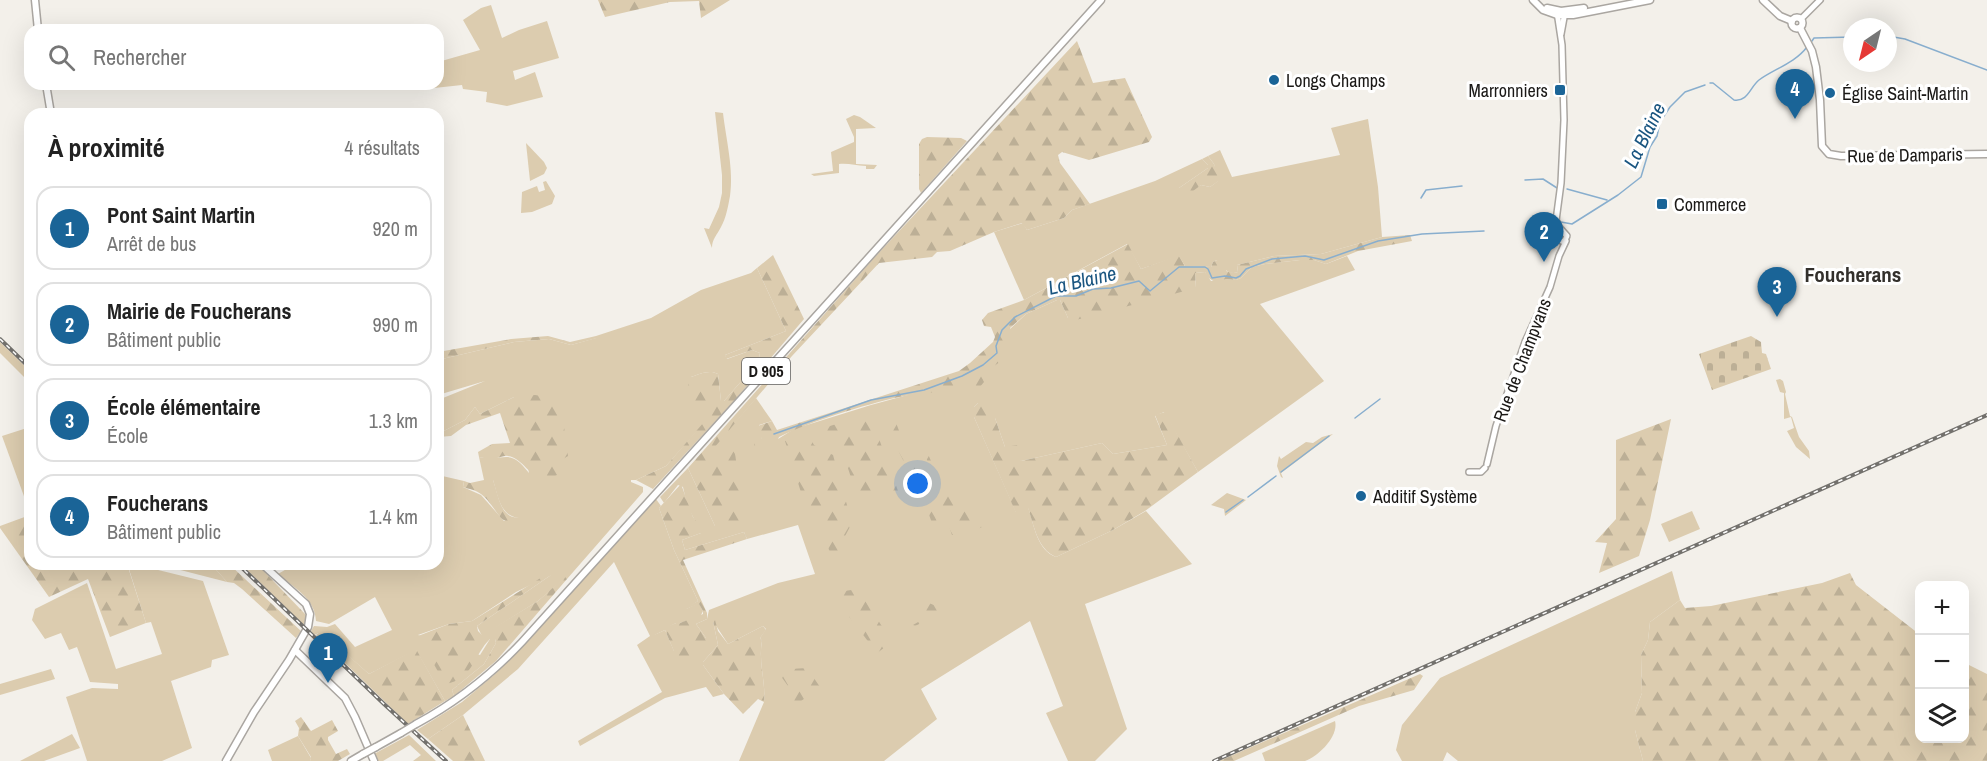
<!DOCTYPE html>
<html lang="fr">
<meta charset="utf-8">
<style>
body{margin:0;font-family:"Archivo Narrow",sans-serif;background:#f6f6f6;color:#222}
.controls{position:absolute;right:18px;bottom:18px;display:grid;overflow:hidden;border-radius:12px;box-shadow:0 6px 24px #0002}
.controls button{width:54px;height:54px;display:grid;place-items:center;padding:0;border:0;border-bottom:2px solid #e0e0e0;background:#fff;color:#222;font:30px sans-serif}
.compass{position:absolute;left:1843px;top:18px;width:54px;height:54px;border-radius:50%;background:#fff;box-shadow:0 6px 24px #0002;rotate:215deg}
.you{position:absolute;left:918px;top:484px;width:21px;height:21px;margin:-15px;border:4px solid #fff;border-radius:50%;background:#1a73e8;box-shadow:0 0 0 9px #1a73e833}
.badge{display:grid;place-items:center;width:39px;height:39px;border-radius:50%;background:#1a6497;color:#fff;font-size:20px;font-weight:700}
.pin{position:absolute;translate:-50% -50px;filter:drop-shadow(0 2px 3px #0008)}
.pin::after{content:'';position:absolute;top:32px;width:21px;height:18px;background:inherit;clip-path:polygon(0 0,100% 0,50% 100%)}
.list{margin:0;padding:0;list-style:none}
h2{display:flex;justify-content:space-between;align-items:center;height:78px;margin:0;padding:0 24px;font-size:26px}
h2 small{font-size:20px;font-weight:400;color:#767676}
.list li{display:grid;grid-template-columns:39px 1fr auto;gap:18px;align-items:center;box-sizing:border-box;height:84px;margin:0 12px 12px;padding:0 12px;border:2px solid #e0e0e0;border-radius:18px}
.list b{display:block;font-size:22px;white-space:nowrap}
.list p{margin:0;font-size:20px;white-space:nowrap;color:#767676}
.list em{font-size:20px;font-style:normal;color:#767676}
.icon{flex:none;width:33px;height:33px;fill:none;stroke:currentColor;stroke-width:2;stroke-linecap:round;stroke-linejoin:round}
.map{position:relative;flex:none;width:1987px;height:761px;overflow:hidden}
.search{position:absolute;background:#fff;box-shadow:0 6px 24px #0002;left:24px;top:24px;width:420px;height:66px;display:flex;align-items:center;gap:15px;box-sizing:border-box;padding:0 21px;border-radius:18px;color:#767676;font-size:22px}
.panel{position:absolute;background:#fff;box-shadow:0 6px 24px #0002;left:24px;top:108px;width:420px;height:462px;border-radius:18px}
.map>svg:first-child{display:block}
.grass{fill:#dcccaf}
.forest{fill:url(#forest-firs)}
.cemetery{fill:url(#cemetery-stones)}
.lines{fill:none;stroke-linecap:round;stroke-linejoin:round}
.stream{stroke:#88aece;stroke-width:1.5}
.minor-casing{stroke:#aaa6a1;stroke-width:8}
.major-casing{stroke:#aaa6a1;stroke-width:9}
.minor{stroke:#fff;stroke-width:5}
.major{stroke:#fff;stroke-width:6}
.rail-casing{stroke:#73716d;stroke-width:4}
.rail{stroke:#fff;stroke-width:1.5;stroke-dasharray:4.5;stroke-linecap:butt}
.major-bridge-casing{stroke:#aaa6a1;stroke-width:9;stroke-linecap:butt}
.major-bridge{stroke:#fff;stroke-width:6}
.poi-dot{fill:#1a6497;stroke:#fff;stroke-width:2}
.labels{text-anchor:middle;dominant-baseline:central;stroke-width:6;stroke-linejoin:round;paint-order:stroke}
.shield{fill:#fff;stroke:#5f5e5d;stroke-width:1.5}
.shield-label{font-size:16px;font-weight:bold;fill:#1b1917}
.poi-label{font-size:18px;fill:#1b1917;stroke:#fff;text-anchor:start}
.street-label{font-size:18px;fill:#1b1917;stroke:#fff}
.water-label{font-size:20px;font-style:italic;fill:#195580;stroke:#fff}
.quarter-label{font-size:21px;font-weight:bold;fill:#33302c;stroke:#fff}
</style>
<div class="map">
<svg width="1987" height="761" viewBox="0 0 1987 761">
<defs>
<pattern id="forest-firs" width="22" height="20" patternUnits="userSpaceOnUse" patternTransform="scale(1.5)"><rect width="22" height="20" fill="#dcccaf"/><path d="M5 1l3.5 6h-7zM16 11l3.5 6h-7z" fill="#bcaf96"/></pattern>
<pattern id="cemetery-stones" width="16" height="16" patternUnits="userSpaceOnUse" patternTransform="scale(1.5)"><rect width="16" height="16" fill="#dcccaf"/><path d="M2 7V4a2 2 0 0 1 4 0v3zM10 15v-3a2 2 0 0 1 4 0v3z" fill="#bcaf96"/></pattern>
</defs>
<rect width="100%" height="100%" fill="#f3f0ea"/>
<g class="grass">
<path d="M491,5L502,38L519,30L547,21L559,58L513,71L515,80L535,72L543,97L507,106L486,102L487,92L463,89L462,85L425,89V84H438V62L480,50L463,20L481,8Z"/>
<path d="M715,112L723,113C726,139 734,170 730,196C728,207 726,218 721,227C717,235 712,239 712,248L704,228L709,229L719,207L722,193V175Z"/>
<path d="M854,115L860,117L876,128L856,129V164L877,165L874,169H866V166C856,166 849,163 839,164V173L814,176L811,174L833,171L831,152L854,142V137L846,119Z"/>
<path d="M1368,119L1378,187L1382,237L1321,254L1274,256L1237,265L1238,272C1228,276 1223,267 1217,260L1213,262L1211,267L1185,266L1179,256L1141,269L1127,244L1024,300L994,232L1023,223L1027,230L1064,218L1072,210L1155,181L1202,159L1208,165V168L1179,188L1192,190L1201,185L1210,187L1218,181L1214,164L1208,156L1220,150L1232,177L1340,155L1331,128Z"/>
<path d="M526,143L544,162L547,168L544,174L530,181Z"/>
<path d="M546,181L555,196L552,204L532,212L521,213L522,192L537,186L539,192L545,190L543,182Z"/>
<path d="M1347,256L1355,270L1260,304L1324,381L1198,472L1164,412L1155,416L1167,445L1113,454L1102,443L1021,461L1005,447L995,418L996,403H978L974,407V417L1016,512L1028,507C1034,525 1037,550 1056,557L1113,530L1146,511L1192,564L1085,604L1127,729L1095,761H1068L1046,713L1063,706L1030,621L921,689L937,719L884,761H739L764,702C766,682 758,662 762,641L760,638L766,629L763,626L728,644L713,621L718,645L703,662V665L724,694L713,697L706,687L665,698L580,746L578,741L662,692L637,645L650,636L614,562L518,669L463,715L428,739L417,730L462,702L494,675L656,499L661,506L659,508L674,550L698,601L686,609L699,603L703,611L700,617L680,623H676L654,635L665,630L674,651L706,638L696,624L707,619L709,610L778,583L815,574L798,525L747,539L744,532L685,550L682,540L701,533L687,505L683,487L678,485L664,503L660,497L688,468L715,526L713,448L756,398L772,421L759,425L762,439H778L794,429L871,405L981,375L1010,329L1026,314L1057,300H1060L1068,318L1196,287L1195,273L1205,272L1211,281L1226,279L1236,280L1241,278L1252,267L1265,264L1300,260H1314L1326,264Z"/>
<path d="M757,268L786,331L725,355L727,359L752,350L760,353L758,362L724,401H721L718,374C710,369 699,374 691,377L705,422L666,466L636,480H631V482L643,487V492L567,579L565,578L538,601L482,636L477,626L551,575L516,592L472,621L449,624L418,635L480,655L490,639H495L496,643L484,664L452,690L454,696L445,701L416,650L369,674L321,632L314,635L311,631L314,626L327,627L335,624L355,647L392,630L375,597L329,624L316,621C315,598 294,588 278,574L295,564H438V475L464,481L463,487L481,495L504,521L519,518C500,516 498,496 493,480H484L479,457C506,462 509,447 529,473L514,397L480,414L475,407L465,420L438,434V400L485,381L438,395V360L514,342L549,339L571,345L596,338V336L651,318L701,290L751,273Z"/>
<path d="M0,342L30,371V383L0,353Z"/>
<path d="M1780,379L1783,381L1786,392L1785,394L1790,416L1792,417L1799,437L1809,451L1810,459L1796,447L1787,431L1794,428L1791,417L1784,419V393L1780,392L1776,380Z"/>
<path d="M30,427V497L25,499L2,436Z"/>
<path d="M1333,434L1281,473L1283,478L1281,477L1277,466L1279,456L1281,459L1306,442L1313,443L1322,437Z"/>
<path d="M1227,493L1246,500L1225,516L1224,509L1211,505Z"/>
<path d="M1692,511L1700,529L1669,542L1661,524Z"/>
<path d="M157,564H211L227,582Z"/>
<path d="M128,566L146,567L203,581L229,655L212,660L211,667L171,681L192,748L162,761H87L66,697L92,688L118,689V684L90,682L77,647L69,650L61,633L45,639L32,620L35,609L87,583L116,669L162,654L151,622L146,623Z"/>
<path d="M1672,571L1680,600L1650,622L1648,640L1641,655L1642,693L1635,712V730L1643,761H1458L1447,752L1443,761H1402L1396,750L1402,725L1440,678Z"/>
<path d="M51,669L55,679L0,695V684Z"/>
<path d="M1335,721C1339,736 1319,756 1305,761C1294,761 1277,761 1265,761L1262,753Z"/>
<path d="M72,734L80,748L44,761H20Z"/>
<path d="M409,735L436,761H413L421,755L410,745L383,761H378L374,754Z"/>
<path d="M298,736L311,758L310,761H272L268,750Z"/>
</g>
<g class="forest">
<path d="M598,0H730L701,18L699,1L670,2L605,17Z"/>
<path d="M1077,41L1093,83L1125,78L1152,137L1149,142L1089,160L1062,152L1058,155L1060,163L1090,204L1072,210L1064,218L1027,230L1022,223L994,232L950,251L937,252L932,257L879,263L792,356L714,448L734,447L745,520L715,526L688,468L874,258Z"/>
<path d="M927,137L961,138L967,141L921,193L919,189V144L922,139Z"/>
<path d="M1208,156L1214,164L1220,180L1210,187L1201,185L1189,194H1180L1177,191L1179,188L1208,168V165L1202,159Z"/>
<path d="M1410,235L1412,241L1358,251L1326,264L1314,260H1300L1265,264L1252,267L1241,278L1236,280L1226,279L1215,282L1207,277L1205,272L1195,273L1196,288L1072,321L1068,318L1060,300H1057L1026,314L1010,328L1013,335L1001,361L982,375L984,382L979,388C952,391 925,392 899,397C864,405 811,421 779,437L775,447L756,453L754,443L762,439L755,427L772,421L777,430L959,371L970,363L993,342L995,337L991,327L984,326L982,320L988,313L1024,300L1128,244L1141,269L1179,255L1185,266L1211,267L1213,262L1217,260L1224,261L1227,265L1226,271L1234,273L1238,272L1237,265L1274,256L1321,254L1382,237Z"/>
<path d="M773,255L804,319L734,401L653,489L636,480L666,466L704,422C694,412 683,391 691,377C699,374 710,369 718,374L721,401H724L758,362L760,353L752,350L726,359L725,355L786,331L757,268Z"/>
<path d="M548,336L570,342L596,336L597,338L571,345L549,339L514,342L438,360V352L511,339Z"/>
<path d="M535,395C539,396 546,396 549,398C564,406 566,441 568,456L563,459V471C534,494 527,458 508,456C504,455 499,458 494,459C489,459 484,458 479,457L478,452L492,444L510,443L500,413L466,425L451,436L438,437V434L465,420L475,407L480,414L514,397Z"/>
<path d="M978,403H996L1001,406L1000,414L995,418L1005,447L1017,445L1021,461L1102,443L1113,454L1167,445L1155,415L1165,412L1198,472L1145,511L1113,530L1056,557C1037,549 1034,525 1028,508L1016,513L974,417V407Z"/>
<path d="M891,414L893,415L911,462L920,477L939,527L934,529L925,503L899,452L887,418Z"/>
<path d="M862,416L876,418L878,436L898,491L859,502L843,453L818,437L814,431Z"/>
<path d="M1671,419L1650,520L1639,556L1599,573L1607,543L1595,542L1616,519V440Z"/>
<path d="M916,427H917C925,446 945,502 964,509C968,510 973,510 978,512L983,519L984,526L970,533L952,535Z"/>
<path d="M806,431L814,445L833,455L852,523L844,538V546L838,559H833L817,522L809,518L785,441Z"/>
<path d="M484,480H493C499,497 501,524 525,516L528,520C496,530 501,510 481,494C476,490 469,489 463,487L464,481L470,483Z"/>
<path d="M681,484L693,517L703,530L701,533L682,540L685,550L744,532L747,539L683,560L707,613V619L696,624L706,638L708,648L700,655L678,661L665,630L654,635L653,633L676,623H680L703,614V611L699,604L686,609L685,608L698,601L674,550L659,508Z"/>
<path d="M30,515V564H127L146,623L110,637L88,579L49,597L0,528V526Z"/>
<path d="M211,564H229L301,631L296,638L242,589L234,583L227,582Z"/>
<path d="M241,564H257L306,615L305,626Z"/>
<path d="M550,572L551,575L477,626L478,631L482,635L538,601L565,577L567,579L496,661L454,696L452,690L484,664L496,643L495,639H490C474,654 473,680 445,684L418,636L449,624L472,621Z"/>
<path d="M1850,573L1856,585L1919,634L1920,738H1964L1965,663L1987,674V761H1643L1635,730V712L1642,693L1641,655L1648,640L1650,622L1680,600L1685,608L1711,606L1822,583Z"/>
<path d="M858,589L892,642L877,653L831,593Z"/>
<path d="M956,599L958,602L962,601L963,603L915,626L913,625L925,618C923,611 922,607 929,603L936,606Z"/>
<path d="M715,620L718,631L728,644L763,626L766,630L760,638L762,641C758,661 766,682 764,702L758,699L743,714L724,694L703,665V662L718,645L713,621Z"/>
<path d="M321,631L369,674L416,649L445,701L408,724L316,635Z"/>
<path d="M774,657L778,663H785L790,669L807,668L820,687L789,710L785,699L788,686L770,661Z"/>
<path d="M1420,674L1423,676L1414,690L1359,706L1234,761H1219Z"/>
<path d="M463,715L485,761H453L428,739Z"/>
<path d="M301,717L311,731L332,720L338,731L328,737V740L336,754L347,749L350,754L338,761H310L311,757L298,736L299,728L295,721Z"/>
</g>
<path class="cemetery" d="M1751,336L1761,342L1762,353L1766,354L1771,369L1712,390L1699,354Z"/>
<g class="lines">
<g class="stream">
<path d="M1888,36L1905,39L1987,70"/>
<path d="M1812,41L1814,38L1852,37"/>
<path d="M1710,83H1713L1734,100C1748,102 1750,87 1759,80C1774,69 1795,63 1807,47"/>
<path d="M1525,180L1543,179L1557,188"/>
<path d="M1567,189L1607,200"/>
<path d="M1421,198L1426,190L1462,186"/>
<path d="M1561,222L1572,224L1618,195L1641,177L1650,147L1657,136L1660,122L1670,107L1685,92L1705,85"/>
<path d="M1355,418L1380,399"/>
<path d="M774,434L871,400L924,390L962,376L983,365L997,353L996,346L1002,330L1015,317L1056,296H1076L1093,289L1111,288L1139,281L1150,291L1179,267H1205L1208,269L1212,278L1225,276L1236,278L1240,276L1246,269L1272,259L1305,256L1324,260L1378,241L1422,234L1484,231"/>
<path d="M1281,472L1329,436"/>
<path d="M1248,497L1276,476"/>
<path d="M1226,512L1243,500"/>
</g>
<defs>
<g id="minor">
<path d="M1801,19L1820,0"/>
<path d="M1561,34L1565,12"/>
<path d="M1557,222L1559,227L1567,236L1564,242L1559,240L1555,228L1561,183L1564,120L1562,45L1557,12"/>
<path d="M1487,464L1496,426L1525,342L1550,287L1559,256L1566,241"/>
<path d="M1469,472H1481L1485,468"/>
</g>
<g id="major">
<path d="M35,0L38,30"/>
<path d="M1533,0L1543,10L1557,15H1573L1650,0"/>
<path d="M1763,0L1780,16L1792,21"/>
<path d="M1547,8L1561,11L1584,8"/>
<circle cx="1797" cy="23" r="5.5"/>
<path d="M1800,28L1812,51L1816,67L1820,100L1822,146L1829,154L1841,156L1987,154"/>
<path d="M46,84L51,114"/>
<path d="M295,650L345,698L355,717L374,761"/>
<path d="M416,724C457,702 490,676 522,642L1101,0"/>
<path d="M376,747L401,733"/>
<path d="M226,761L254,712L289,660L308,627L310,614L306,604L262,564"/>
<path d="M351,761L363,754"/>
</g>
</defs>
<use href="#minor" class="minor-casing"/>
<use href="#major" class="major-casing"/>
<use href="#minor" class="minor"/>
<use href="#major" class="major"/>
<defs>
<g id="rail">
<path d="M0,339L30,368"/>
<path d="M238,564L384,704L446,761"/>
<path d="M1214,761L1987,415"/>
</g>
</defs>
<use href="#rail" class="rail-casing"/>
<use href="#rail" class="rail"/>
<defs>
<g id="major-bridge">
<path d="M401,733L416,724"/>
<path d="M363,754L376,747"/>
</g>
</defs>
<use href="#major-bridge" class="major-bridge-casing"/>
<use href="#major-bridge" class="major-bridge"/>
</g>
<g class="poi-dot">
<circle cx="1274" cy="80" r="6"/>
<rect x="1554" y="84" width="12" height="12" rx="3"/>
<circle cx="1830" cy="93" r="6"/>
<rect x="1656" y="198" width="12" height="12" rx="3"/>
<circle cx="1361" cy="496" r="6"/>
</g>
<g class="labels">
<rect class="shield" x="742" y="358" width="48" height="26" rx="4.5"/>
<g class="shield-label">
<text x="766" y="371">D 905</text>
</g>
<g class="poi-label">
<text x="1286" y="80">Longs Champs</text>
<text x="1548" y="90" text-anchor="end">Marronniers</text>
<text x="1842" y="93">Église Saint-Martin</text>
<text x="1674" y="204">Commerce</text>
<text x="1373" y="496">Additif Système</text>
</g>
<g class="street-label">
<text transform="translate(1905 155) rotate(-1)">Rue de Damparis</text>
<text transform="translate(1522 360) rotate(-69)">Rue de Champvans</text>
</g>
<g class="water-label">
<text transform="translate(1644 135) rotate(-64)">La Blaine</text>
<text transform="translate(1082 280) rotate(-13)">La Blaine</text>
</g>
<g class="quarter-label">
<text x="1853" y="274">Foucherans</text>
</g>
</g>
</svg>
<div class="controls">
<button>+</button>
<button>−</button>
<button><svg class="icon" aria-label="layers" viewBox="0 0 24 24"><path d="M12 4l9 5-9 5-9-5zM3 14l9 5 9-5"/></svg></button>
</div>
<svg class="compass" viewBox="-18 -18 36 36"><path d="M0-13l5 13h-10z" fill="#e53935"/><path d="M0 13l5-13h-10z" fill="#767676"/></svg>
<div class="you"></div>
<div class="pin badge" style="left:328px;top:683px">1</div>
<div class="pin badge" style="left:1544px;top:262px">2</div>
<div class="pin badge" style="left:1777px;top:317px">3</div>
<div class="pin badge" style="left:1795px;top:119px">4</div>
<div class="search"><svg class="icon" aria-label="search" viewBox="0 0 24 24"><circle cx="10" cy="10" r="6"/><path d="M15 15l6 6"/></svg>Rechercher</div>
<section class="panel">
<h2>À proximité<small>4 résultats</small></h2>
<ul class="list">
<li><span class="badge">1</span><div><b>Pont Saint Martin</b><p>Arrêt de bus</p></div><em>920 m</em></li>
<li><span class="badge">2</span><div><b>Mairie de Foucherans</b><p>Bâtiment public</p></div><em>990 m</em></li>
<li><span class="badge">3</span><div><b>École élémentaire</b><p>École</p></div><em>1.3 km</em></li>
<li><span class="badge">4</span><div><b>Foucherans</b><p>Bâtiment public</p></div><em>1.4 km</em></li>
</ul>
</section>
</div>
